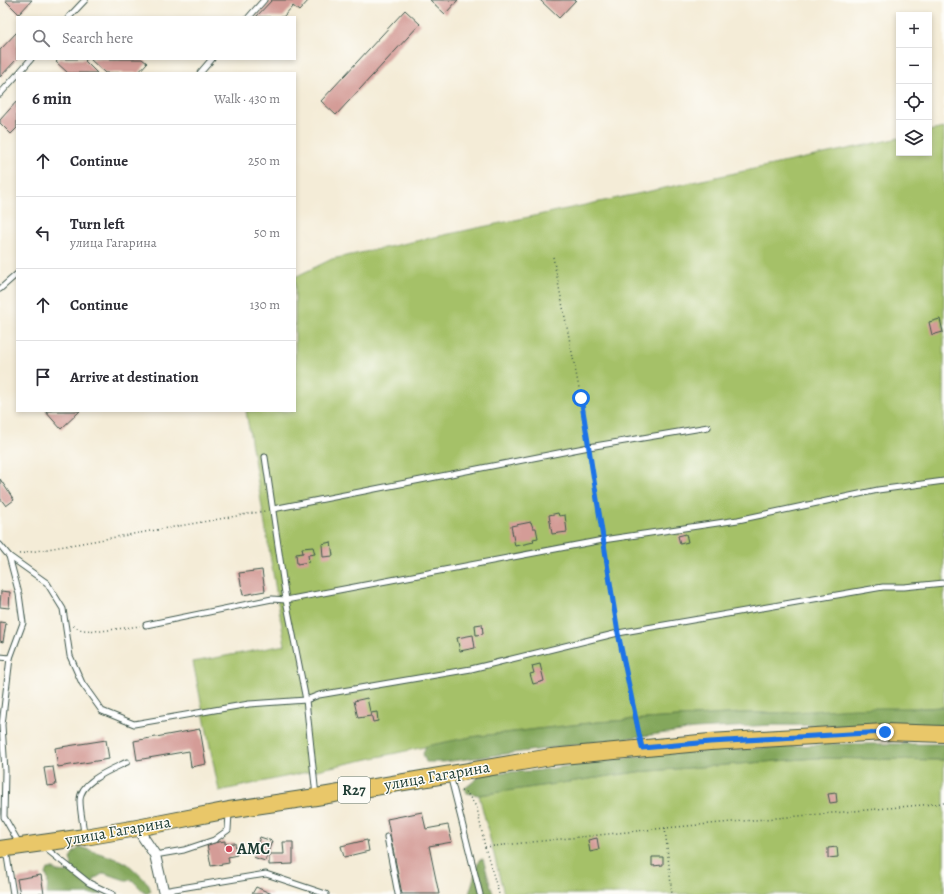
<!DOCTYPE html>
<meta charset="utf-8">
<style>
body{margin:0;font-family:Alegreya,serif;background:#f2f2f3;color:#2b2b33}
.controls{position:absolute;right:12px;top:12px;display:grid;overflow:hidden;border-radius:0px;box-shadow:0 2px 6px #0003}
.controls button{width:36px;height:36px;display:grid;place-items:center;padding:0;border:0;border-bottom:1px solid #e1e1e2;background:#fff;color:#2b2b33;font:20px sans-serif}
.stop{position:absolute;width:12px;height:12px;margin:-9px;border:3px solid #1a73e8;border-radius:50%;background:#fff}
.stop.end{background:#1a73e8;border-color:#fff;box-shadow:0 1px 4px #0008}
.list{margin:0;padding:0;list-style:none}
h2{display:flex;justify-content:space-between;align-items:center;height:52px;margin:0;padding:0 16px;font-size:17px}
h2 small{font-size:13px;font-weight:400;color:#7c7c81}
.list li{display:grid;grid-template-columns:26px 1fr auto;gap:12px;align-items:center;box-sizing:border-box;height:72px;padding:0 16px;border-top:1px solid #e1e1e2}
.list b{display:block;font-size:15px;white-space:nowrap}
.list p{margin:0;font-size:13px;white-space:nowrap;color:#7c7c81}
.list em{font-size:13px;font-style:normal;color:#7c7c81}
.icon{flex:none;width:22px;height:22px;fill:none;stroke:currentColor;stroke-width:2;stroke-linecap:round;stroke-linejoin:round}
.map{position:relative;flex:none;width:944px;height:894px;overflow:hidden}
.search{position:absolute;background:#fff;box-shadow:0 2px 6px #0003;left:16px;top:16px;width:280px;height:44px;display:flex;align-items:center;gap:10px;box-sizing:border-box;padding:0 14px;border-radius:0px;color:#7c7c81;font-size:15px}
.panel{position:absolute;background:#fff;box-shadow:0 2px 6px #0003;left:16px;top:72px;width:280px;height:340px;border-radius:0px}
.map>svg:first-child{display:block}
.green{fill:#a5c167;stroke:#627f4e}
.forest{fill:#84a75c;stroke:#527248}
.building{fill:#d49c97}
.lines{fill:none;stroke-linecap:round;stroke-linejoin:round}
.service-casing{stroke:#3f574c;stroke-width:7}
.minor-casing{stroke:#3f574c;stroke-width:12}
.primary-casing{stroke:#3f574c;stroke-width:18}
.path{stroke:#3f574c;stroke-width:1.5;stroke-dasharray:1 3;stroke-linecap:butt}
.service{stroke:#fff;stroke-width:5}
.minor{stroke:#fff;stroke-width:10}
.primary{stroke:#e9c769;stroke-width:16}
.route{stroke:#1a73e8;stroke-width:5}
.poi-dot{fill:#d1495b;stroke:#fdfcf7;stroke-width:1.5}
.labels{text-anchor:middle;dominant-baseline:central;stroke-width:3;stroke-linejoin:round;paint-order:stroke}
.shield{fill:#fdfcf7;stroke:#62766e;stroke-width:1}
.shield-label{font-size:15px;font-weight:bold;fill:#1f3d34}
.street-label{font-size:16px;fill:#1f3d34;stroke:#fdfcf7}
.poi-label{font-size:16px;font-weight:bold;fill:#1f3d34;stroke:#fdfcf7;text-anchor:start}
</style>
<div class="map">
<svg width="944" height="894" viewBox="0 0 944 894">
<rect width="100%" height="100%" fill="#fdfcf7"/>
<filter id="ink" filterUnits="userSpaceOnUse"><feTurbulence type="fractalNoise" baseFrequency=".025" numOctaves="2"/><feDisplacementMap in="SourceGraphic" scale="8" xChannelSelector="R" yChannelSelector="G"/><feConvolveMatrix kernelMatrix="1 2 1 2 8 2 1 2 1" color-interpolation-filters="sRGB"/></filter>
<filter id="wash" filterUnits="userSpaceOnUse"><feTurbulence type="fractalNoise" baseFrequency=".012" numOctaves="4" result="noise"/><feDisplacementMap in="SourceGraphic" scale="16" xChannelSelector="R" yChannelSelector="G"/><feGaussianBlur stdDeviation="0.9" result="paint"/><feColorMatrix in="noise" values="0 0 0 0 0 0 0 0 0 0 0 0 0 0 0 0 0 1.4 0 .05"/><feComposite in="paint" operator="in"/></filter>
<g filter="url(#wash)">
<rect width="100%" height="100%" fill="#f4ecd7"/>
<g class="green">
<path d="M944,128V707L781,713H743L597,722L471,737L219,791L193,662L285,645L246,411H295V277L332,259L899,138V153H929V131Z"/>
<path d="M815,758L944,760V894H504L479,795L637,772Z"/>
</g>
<g class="forest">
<path d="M944,707V727L773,725L695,729L674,732L444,762H426L423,754L426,746L471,737L598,722L743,713H781L854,708H926Z"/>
<path d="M830,744H944V760L815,758L637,772L479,795L467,793L464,789L484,773L534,771L646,755Z"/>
<path d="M80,847L117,859L128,864L148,883L151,891L146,894L132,880H125L104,873L94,879V888L103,894H47L48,880L46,874L48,869H54L58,872L67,873L72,864L70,859L73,853Z"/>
<path d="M483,859L493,894H469L479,860Z"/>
</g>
<g id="blocks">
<g class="building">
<path d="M5,0H32L19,14Z"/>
<path d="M272,0H309L299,11L293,6L283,17H256Z"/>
<path d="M430,0H458L445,14Z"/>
<path d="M540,0H576L559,18Z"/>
<path d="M405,10L420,24L336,115L321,101Z"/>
<path d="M17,32V59L0,77V50Z"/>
<path d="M59,59H87L85,61L97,73H68L56,62Z"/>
<path d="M90,59H142L147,63L138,73H105Z"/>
<path d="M17,101V128L11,134L0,123V120Z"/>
<path d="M940,319L943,332L932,335L929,322Z"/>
<path d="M45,411H80L61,429Z"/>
<path d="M0,479L14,500L6,506L0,498Z"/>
<path d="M558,513L559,516L565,515L567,532L552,534L549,515Z"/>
<path d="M531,522L533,528H536L538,538L533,539L534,542L515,546L511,526Z"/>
<path d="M686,534L688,542L680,544L678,536Z"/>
<path d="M331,542L333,556L323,557L322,544Z"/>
<path d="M313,547L315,554L308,555L309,562L297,564L296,554L303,553L302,548Z"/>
<path d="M262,570L265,591L243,595L239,573Z"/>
<path d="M1,591L10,592L9,608L0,607Z"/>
<path d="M0,622L6,623L3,642L0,641Z"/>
<path d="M482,624L483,634L476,635L475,625Z"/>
<path d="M473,635L475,648L460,651L457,638Z"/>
<path d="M540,664L544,681L533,684L530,674L534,673L532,666Z"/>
<path d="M367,698L371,716L358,718L354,701Z"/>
<path d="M377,712L378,721L373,722L371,713Z"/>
<path d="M200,729L206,764L191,767L189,751L137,760L134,741Z"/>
<path d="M106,740L109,759L58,767L55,748Z"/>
<path d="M53,767L56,785L47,786L44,768Z"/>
<path d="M836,793L837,802L830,803L828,794Z"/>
<path d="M422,812L426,829L448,825L452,842L429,846L439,894H402L387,819Z"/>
<path d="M260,837L272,841L265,861L253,857Z"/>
<path d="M597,838L599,850L590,852L588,840Z"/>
<path d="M367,840L369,851L344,857L341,846Z"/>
<path d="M225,841V844L235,843L237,855L228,857L229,863L211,866L207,844Z"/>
<path d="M283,842H293V864L269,865V854H284Z"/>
<path d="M837,847L838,857L828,858V848Z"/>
<path d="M652,857H663V865L652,866Z"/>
<path d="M41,875L44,894H20L17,879Z"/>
<path d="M256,887L272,894H252Z"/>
</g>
</g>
</g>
<g filter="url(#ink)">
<use href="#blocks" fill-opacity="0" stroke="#3f574c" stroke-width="1"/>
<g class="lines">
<defs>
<g id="service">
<path d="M69,17L85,0"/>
<path d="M249,17L264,0"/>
<path d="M19,73L31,59"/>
<path d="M200,73L212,59"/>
<path d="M0,94L17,75"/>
<path d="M0,289L17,274"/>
<path d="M265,457L286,600L306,700L316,796"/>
<path d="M273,509L589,447L708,427"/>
<path d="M0,545L9,556L47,583L63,609L70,656L82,683L102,711L134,724L249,704L306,700L319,695L471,669L618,633L883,587H904L944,583"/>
<path d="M9,556L19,594L23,623L10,658"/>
<path d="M146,625L272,599L286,600L603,540L738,520L878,490L944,481"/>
<path d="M0,657L10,658L2,725L5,771L4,817L20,845"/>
<path d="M450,775L480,894"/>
<path d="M84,834C83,823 80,811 80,800C80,781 113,769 127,762"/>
<path d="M387,837L398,894"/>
<path d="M44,847L89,883L112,894"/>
<path d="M6,850L13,894"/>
<path d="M155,855L184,850L214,840L228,830L229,813"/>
<path d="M163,891L266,874L326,894"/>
</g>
<path id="minor" d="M137,828L155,855L164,894"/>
<path id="primary" d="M0,849L85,837L137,828L229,810L316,797L551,757L710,742L885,732L944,734"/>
</defs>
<use href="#service" class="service-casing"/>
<use href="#minor" class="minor-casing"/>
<use href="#primary" class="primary-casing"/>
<g class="path">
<path d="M553,257L581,398L588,439"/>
<path d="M590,455L602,534"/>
<path d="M604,548L617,627"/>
<path d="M19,554L265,511"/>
<path d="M73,626L82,630L101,631L140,626"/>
<path d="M619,640L639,737"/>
<path d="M461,791L467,793L477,808L485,847L499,894"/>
<path d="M665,828L672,894"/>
<path d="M485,847L665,828L944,803"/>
</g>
<use href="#service" class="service"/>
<use href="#minor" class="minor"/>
<use href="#primary" class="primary"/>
</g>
</g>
<g class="lines" filter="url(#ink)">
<path class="route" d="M581,398L618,633L642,748L710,742L885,732"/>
</g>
<circle class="poi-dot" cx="229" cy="849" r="4"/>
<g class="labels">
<rect class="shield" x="338" y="777" width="32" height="26" rx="3"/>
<g class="shield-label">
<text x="354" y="790">R27</text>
</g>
<g class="street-label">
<text transform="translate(437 776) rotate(-10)">улица Гагарина</text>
<text transform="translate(118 831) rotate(-10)">улица Гагарина</text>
</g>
<g class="poi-label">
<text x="237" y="849">AMC</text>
</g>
</g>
</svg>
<div class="controls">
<button>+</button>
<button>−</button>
<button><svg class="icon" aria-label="locate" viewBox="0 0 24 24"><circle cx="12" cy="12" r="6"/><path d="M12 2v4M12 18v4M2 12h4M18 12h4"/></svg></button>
<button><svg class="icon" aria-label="layers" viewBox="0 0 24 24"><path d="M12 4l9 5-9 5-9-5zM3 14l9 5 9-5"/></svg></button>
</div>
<div class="stop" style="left:581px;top:398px"></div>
<div class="stop end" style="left:885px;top:732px"></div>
<div class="search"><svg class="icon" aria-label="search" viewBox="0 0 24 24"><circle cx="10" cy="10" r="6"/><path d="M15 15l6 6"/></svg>Search here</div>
<section class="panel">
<h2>6 min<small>Walk · 430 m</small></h2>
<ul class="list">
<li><svg class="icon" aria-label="ahead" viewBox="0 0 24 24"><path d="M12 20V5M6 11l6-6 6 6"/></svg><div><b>Continue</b></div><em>250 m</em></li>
<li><svg class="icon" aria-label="left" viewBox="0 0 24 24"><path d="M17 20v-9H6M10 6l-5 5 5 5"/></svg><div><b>Turn left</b><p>улица Гагарина</p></div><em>50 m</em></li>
<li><svg class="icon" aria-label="ahead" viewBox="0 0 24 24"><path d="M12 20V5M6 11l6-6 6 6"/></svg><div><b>Continue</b></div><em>130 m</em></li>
<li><svg class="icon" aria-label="arrive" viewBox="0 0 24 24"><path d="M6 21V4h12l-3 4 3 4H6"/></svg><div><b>Arrive at destination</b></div></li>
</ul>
</section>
</div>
